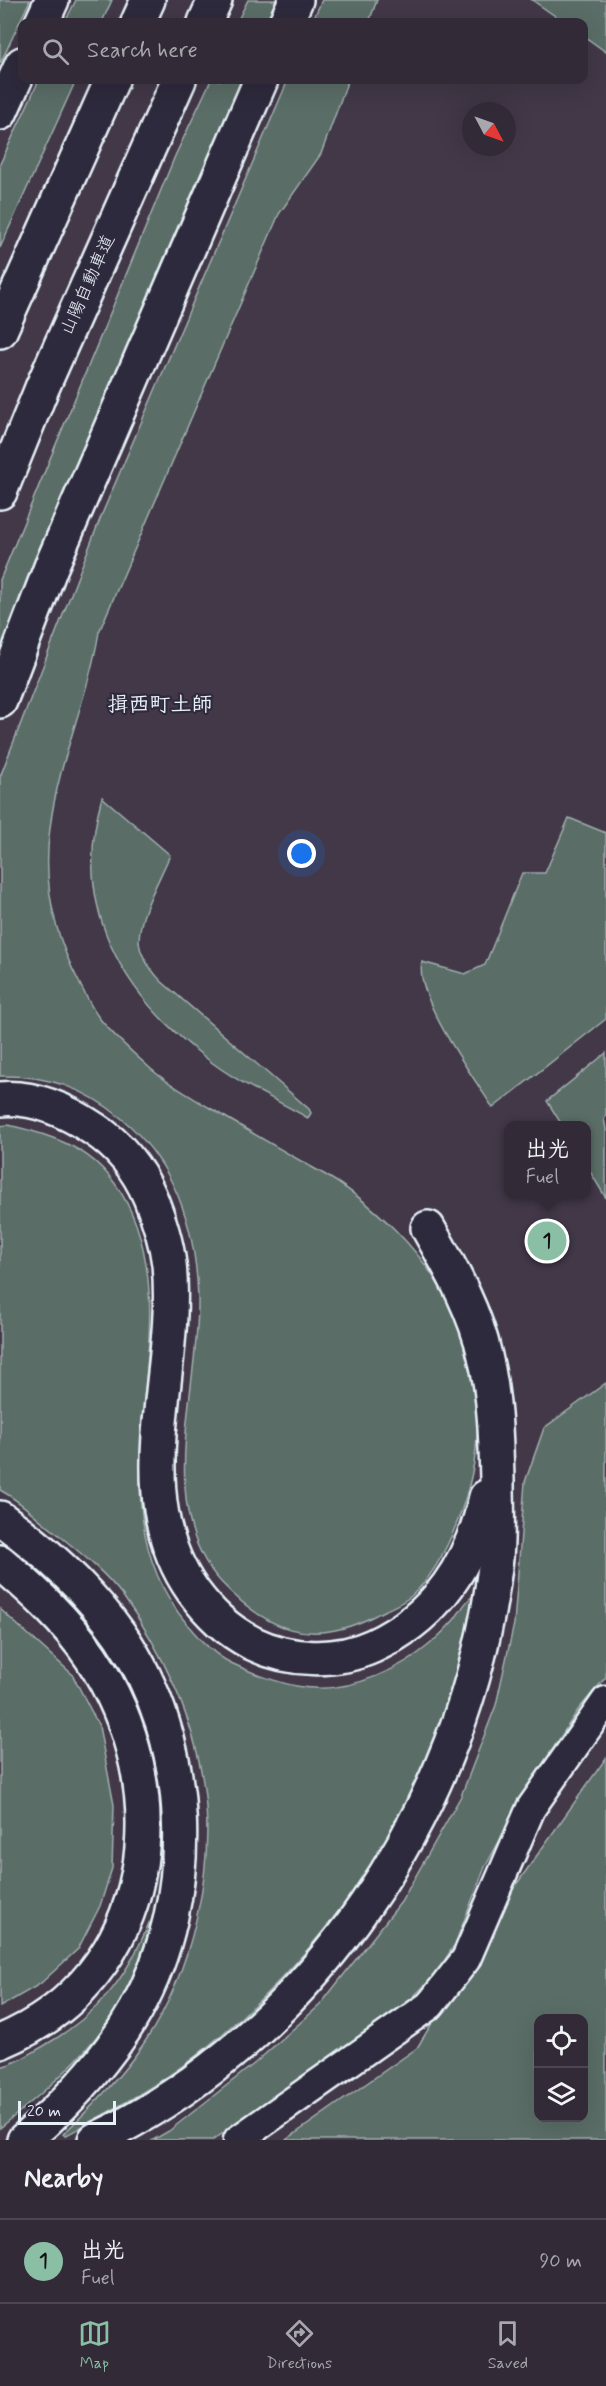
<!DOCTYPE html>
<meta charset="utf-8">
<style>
body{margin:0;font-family:Mynerve,"Klee One",sans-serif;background:#3d3642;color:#f1f3f6}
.controls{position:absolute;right:18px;bottom:18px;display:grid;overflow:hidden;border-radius:12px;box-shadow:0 6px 24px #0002}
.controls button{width:54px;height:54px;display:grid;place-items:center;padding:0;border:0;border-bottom:2px solid #4d4651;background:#322a36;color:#f1f3f6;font:30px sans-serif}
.compass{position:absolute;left:462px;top:102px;width:54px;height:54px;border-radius:50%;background:#322a36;box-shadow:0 6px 24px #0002;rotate:131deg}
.scale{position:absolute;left:18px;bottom:15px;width:98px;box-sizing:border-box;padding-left:6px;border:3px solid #e8f1f8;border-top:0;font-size:16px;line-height:21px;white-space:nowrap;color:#e8f1f8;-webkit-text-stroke:4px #2f2a3d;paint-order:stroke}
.you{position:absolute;left:302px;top:854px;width:21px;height:21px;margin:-15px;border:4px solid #fff;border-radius:50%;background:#1a73e8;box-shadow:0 0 0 9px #1a73e833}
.badge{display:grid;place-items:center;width:39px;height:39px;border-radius:50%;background:#8abfa5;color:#111;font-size:20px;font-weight:700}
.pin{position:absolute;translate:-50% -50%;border:3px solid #fff;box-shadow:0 2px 6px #0006}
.popup{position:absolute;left:504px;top:1121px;width:87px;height:78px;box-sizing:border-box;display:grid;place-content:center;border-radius:12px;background:#322a36;filter:drop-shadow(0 2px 4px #0005);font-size:20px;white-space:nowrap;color:#a8a7ad}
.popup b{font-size:22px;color:#f1f3f6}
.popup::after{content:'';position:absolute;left:50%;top:100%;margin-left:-12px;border:12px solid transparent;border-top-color:#322a36}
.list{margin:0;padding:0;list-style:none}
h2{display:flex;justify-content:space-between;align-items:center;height:78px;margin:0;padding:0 24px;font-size:26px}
h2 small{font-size:20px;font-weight:400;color:#a8a7ad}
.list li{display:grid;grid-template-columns:39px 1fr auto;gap:18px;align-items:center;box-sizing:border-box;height:84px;padding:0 24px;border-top:2px solid #4d4651}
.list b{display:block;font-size:22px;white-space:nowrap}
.list p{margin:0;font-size:20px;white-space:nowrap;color:#a8a7ad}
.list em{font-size:20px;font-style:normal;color:#a8a7ad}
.icon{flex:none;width:33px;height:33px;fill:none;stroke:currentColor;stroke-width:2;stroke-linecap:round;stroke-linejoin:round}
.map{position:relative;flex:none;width:606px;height:2140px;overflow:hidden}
.search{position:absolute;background:#322a36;box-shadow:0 6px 24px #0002;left:18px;right:18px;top:18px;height:66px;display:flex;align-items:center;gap:15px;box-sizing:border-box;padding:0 21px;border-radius:12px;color:#a8a7ad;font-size:22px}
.sheet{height:162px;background:#322a36}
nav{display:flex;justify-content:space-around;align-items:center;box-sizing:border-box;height:84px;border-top:2px solid #4d4651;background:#322a36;font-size:16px;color:#a8a7ad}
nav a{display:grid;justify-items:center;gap:3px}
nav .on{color:#8abfa5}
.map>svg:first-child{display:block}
.green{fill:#5a6d66;stroke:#a1afaf;stroke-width:1.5;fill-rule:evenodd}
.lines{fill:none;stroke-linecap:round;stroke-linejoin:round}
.street-casing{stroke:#e8f1f8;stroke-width:33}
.highway-casing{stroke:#e8f1f8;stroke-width:38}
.street{stroke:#2f2a3d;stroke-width:28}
.highway{stroke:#2f2a3d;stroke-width:33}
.labels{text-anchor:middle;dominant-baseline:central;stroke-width:4.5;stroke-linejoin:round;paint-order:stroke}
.street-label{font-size:18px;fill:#e8f1f8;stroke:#2f2a3d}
.quarter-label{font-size:21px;font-weight:bold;fill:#e8f1f8;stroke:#2f2a3d}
</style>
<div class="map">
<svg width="606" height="2140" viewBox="0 0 606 2140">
<rect width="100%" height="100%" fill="#423848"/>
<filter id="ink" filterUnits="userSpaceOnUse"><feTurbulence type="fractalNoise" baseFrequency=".0167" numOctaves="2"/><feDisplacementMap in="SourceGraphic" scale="12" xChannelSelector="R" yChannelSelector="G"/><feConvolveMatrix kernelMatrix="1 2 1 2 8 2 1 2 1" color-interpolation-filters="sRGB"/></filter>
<g filter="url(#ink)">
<g class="green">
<path d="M0,0H30L0,64Z"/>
<path d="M76,0H112L102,22H65Z"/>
<path d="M248,0H278L268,22H237Z"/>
<path d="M322,0H377L369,22H312Z"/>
<path d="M532,0H606V52L584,36V22H564Z"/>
<path d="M39,80H76L0,248V164Z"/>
<path d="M211,80H243L165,256L0,659V580L175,156Z"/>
<path d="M288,80H348L321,154L279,214L99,632C88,699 58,761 50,828C42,884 54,935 80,984C86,996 92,1009 100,1019C115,1037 134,1054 151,1069C168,1084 190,1096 210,1108C245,1129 280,1149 315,1169C372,1200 427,1254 454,1313C469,1348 477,1393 477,1432C477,1480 448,1565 410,1597C400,1605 385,1610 374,1616C311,1648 267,1631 221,1582C154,1510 200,1385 198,1298C196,1228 175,1163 121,1118C85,1088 47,1075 0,1076V777L102,514Z"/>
<path d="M102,797L170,855C159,881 140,912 139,940C139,955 151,970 161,981L309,1109L311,1113L308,1118C275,1099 236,1082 206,1058C120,993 71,906 102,797Z"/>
<path d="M569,818L606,833V1019L493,1108C473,1076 414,997 422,962L465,974L485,965L522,873H545Z"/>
<path d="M606,1053V1116L604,1119L606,1129V1198L586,1165V1126L562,1125L547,1101Z"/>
<path d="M8,1125C72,1139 112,1159 136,1224C182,1353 89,1506 187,1624C199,1639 213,1654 231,1663C254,1674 290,1688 315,1688C354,1690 401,1669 430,1644C438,1637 446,1629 453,1621C460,1613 464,1602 473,1596C467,1622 463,1649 456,1676C419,1821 322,1953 207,2047C164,2083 114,2109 65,2136L63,2134C92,2107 119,2079 142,2046C191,1976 217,1867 203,1782C193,1717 162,1650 123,1596C104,1571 78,1551 54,1531C36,1517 19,1500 0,1490V1126Z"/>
<path d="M606,1383V1677L578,1710L535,1777L485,1867L455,1944L436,1974L411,1999L303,2079L213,2140H153L169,2131L255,2063L320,2005L401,1902L461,1796L496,1705L514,1624L525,1482L544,1428Z"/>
<path d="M0,1609L72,1674L99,1726L114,1805L112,1868L100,1906L78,1949L40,1984L0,2007Z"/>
<path d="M606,1758V2140H286L417,2048L511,1892ZM538,2018H584V2118H538Z"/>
<path d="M149,1923C151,1930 145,1944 142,1953C116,2032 62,2077 0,2128V2067C15,2064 28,2055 42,2047C97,2015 125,1982 149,1923Z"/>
</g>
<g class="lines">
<defs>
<path id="street" d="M238,2140L430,2005L466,1959L531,1808L606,1701"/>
<g id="highway">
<path d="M42,22L52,0"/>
<path d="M138,22L148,0"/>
<path d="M205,22L215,0"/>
<path d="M286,22L296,0"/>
<path d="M0,113L22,64"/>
<path d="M0,331L112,80"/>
<path d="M0,492L42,388L179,80"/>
<path d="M0,701L51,567L261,80"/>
<path d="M0,1099C33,1096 67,1111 94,1129C119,1145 138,1169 150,1197C159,1219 166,1240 169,1264C180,1372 124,1494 193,1591C210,1614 227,1630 252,1643C289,1661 336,1663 373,1646C437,1616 471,1564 486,1497"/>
<path d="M0,1518C46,1551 87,1588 120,1635C194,1742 199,1897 136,2010C108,2060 66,2104 24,2140"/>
<path d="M0,1562C34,1591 66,1620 91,1657C180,1790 158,1977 0,2042"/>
<path d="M95,2140C314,2035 466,1806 495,1567C499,1538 497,1509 497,1480C496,1439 495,1397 485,1356C475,1310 451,1269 428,1228"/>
</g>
</defs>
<use href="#street" class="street-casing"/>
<use href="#highway" class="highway-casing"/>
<use href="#street" class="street"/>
<use href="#highway" class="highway"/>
</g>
</g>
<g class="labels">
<g class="street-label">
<text transform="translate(88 285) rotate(-66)">山陽自動車道</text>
</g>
<g class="quarter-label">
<text x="160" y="705">揖西町土師</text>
</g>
</g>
</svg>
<div class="controls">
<button><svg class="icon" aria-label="locate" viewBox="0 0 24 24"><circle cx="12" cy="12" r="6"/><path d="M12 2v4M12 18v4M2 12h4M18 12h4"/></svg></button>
<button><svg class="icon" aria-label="layers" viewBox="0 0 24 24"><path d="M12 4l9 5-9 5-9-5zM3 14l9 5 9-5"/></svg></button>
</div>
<svg class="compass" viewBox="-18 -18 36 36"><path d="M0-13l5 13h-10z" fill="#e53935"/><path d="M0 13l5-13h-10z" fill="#a8a7ad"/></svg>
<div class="scale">20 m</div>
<div class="you"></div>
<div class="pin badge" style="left:547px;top:1241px">1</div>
<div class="popup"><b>出光</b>Fuel</div>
<div class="search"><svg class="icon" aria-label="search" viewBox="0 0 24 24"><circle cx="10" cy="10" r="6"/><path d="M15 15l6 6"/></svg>Search here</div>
</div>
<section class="sheet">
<h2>Nearby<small></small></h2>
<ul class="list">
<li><span class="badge">1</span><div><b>出光</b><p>Fuel</p></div><em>90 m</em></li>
</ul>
</section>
<nav>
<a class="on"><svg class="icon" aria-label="map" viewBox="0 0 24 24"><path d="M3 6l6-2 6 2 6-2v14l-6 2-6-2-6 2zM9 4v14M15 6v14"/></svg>Map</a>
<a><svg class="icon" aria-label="directions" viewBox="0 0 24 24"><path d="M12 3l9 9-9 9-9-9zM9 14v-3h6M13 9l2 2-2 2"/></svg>Directions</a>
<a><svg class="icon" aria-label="saved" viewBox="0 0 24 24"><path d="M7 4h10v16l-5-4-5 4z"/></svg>Saved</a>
</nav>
